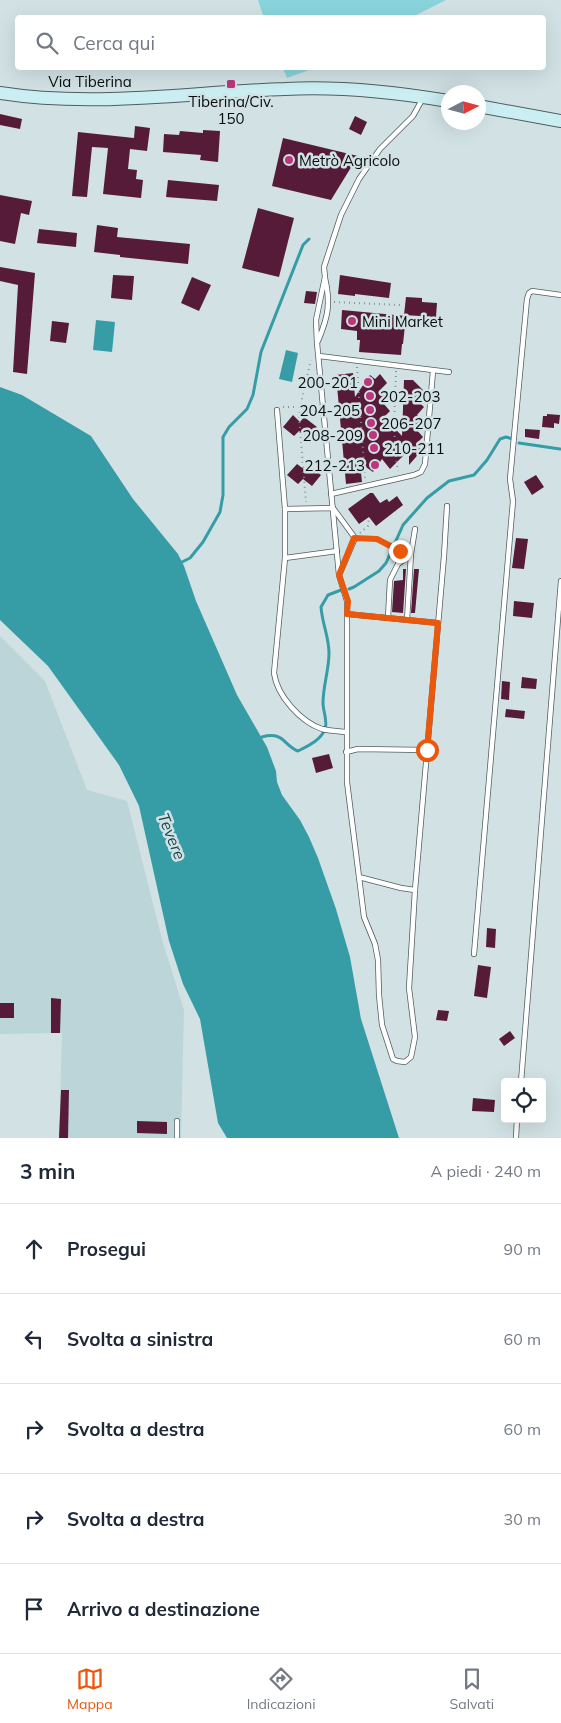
<!DOCTYPE html>
<html lang="it">
<meta charset="utf-8">
<style>
body{margin:0;font-family:Mulish,sans-serif;background:#f6f6f7;color:#1f2937}
.controls{position:absolute;right:15px;bottom:15px;display:grid;overflow:hidden;border-radius:5px;box-shadow:0 5px 20px #0002}
.controls button{width:45px;height:45px;display:grid;place-items:center;padding:0;border:0;border-bottom:1px solid #e0e1e3;background:#fff;color:#1f2937;font:25px sans-serif}
.compass{position:absolute;left:441px;top:85px;width:45px;height:45px;border-radius:50%;background:#fff;box-shadow:0 5px 20px #0002;rotate:84deg}
.stop{position:absolute;width:15px;height:15px;margin:-11px;border:4px solid #ea580c;border-radius:50%;background:#fff}
.stop.end{background:#ea580c;border-color:#fff;box-shadow:0 1px 5px #0008}
.list{margin:0;padding:0;list-style:none}
h2{display:flex;justify-content:space-between;align-items:center;height:65px;margin:0;padding:0 20px;font-size:21px}
h2 small{font-size:16px;font-weight:400;color:#747a83}
.list li{display:grid;grid-template-columns:32px 1fr auto;gap:15px;align-items:center;box-sizing:border-box;height:90px;padding:0 20px;border-top:1px solid #e0e1e3}
.list b{display:block;font-size:19px;white-space:nowrap}
.list em{font-size:16px;font-style:normal;color:#747a83}
.icon{flex:none;width:28px;height:28px;fill:none;stroke:currentColor;stroke-width:2;stroke-linecap:round;stroke-linejoin:round}
.map{position:relative;flex:none;width:561px;height:1138px;overflow:hidden}
.search{position:absolute;background:#fff;box-shadow:0 5px 20px #0002;left:15px;right:15px;top:15px;height:55px;display:flex;align-items:center;gap:12px;box-sizing:border-box;padding:0 18px;border-radius:5px;color:#747a83;font-size:19px}
.sheet{height:515px;background:#fff}
nav{display:flex;justify-content:space-around;align-items:center;box-sizing:border-box;height:70px;border-top:1px solid #e0e1e3;background:#fff;font-size:14px;color:#747a83}
nav a{display:grid;justify-items:center;gap:2px}
nav .on{color:#ea580c}
.map>svg:first-child{display:block}
.built{fill:#bcd5d8}
.green{fill:#89d4dc}
.water{fill:#369ca6}
.lines{fill:none;stroke-linecap:round;stroke-linejoin:round}
.stream{stroke:#369ca6;stroke-width:3}
.building{fill:#551b39}
.service-casing{stroke:#505d5f;stroke-width:6}
.secondary-casing{stroke:#505d5f;stroke-width:14}
.path{stroke:#869294;stroke-width:2;stroke-dasharray:1 4;stroke-linecap:butt}
.service{stroke:#fff;stroke-width:4.5}
.secondary{stroke:#caeef2;stroke-width:12}
.route{stroke:#ea580c;stroke-width:6}
.poi-dot{fill:#ba367d;stroke:#d2e2e4;stroke-width:2}
.labels{text-anchor:middle;dominant-baseline:central;stroke-width:5;stroke-linejoin:round;paint-order:stroke}
.street-label{font-size:15px;fill:#070c0d;stroke:#d2e2e4}
.poi-label{font-size:15px;fill:#070c0d;stroke:#d2e2e4;text-anchor:start}
.water-label{font-size:16px;font-style:italic;fill:#18454a;stroke:#d2e2e4}
</style>
<div class="map">
<svg width="561" height="1138" viewBox="0 0 561 1138">
<rect width="100%" height="100%" fill="#d2e2e4"/>
<path class="built" d="M0,636L45,681L87,790L127,801L163,943L184,1010L181,1138H59L62,1033L0,1034Z"/>
<g class="green">
<path d="M258,0H446L412,17L264,18Z"/>
<path d="M283,68H315L287,78Z"/>
</g>
<g class="water">
<path d="M96,320L115,322L112,352L93,350Z"/>
<path d="M286,350L298,353L292,382L279,379Z"/>
<path d="M0,387L22,395L91,436L133,499L178,554L184,566L196,601L237,695L267,747L276,771L277,782L282,795L300,820L309,837L318,858L336,909L350,957L361,1019L399,1138H227L218,1123L200,1019L183,984L169,941L139,806L119,765L48,666L0,620Z"/>
</g>
<g class="lines">
<g class="stream">
<path d="M519,443L560,449"/>
<path d="M182,562L190,558L203,542L220,512L223,495V437L229,427L247,409L253,395L261,352L303,245L309,239"/>
<path d="M349,589L354,587L379,571L386,563L403,525L427,498L449,481L474,475L487,460L500,439L506,437L513,439"/>
<path d="M262,737C284,731 283,745 298,751C308,746 321,740 325,729C328,722 323,711 323,703C323,686 329,670 329,653C329,637 322,623 321,607L328,595L341,590"/>
</g>
</g>
<g class="building">
<path d="M0,114L22,119L20,129L0,125Z"/>
<path d="M355,116L367,122L361,135L349,129Z"/>
<path d="M135,126L150,128L147,151L130,149L128,169L137,170L136,179L143,180L141,198L103,194L108,148L92,147L87,197L72,196L78,132L134,138Z"/>
<path d="M203,130L220,131L218,162L200,160L201,155L163,152L164,134L179,135L180,131L203,133Z"/>
<path d="M283,138L358,156L331,200L272,186Z"/>
<path d="M168,180L219,185L217,201L166,197Z"/>
<path d="M0,195L32,201L29,215L21,213L15,244L0,241Z"/>
<path d="M258,208L294,218L279,277L242,268Z"/>
<path d="M97,225L118,228L117,237L190,244L188,264L120,257V255L94,252Z"/>
<path d="M39,229L77,233L76,247L37,243Z"/>
<path d="M0,267L35,273L27,374L13,372L18,285L0,281Z"/>
<path d="M113,275L134,276L132,300L111,298Z"/>
<path d="M340,275L391,283L389,298L355,294V296L338,294Z"/>
<path d="M192,277L211,285L199,311L181,303Z"/>
<path d="M306,291L317,292L315,304L304,303Z"/>
<path d="M406,297L422,298V302L437,303L436,317L404,315Z"/>
<path d="M342,310L406,316L403,344H402L401,355L359,352L360,340H357V331L341,329Z"/>
<path d="M52,321L69,323L66,343L50,341Z"/>
<path d="M353,373L355,397L370,375L375,379L380,374L387,383L381,389L389,397L383,403L390,411L384,417L402,436L404,380H413L425,392L417,400L424,407L417,415L424,422L416,429L423,437L416,444L422,450L409,465V450L390,469L382,459L373,472L360,463L362,482L346,484L336,375Z"/>
<path d="M547,414L560,415L559,424L554,423V428L542,427L543,416H547Z"/>
<path d="M293,415L300,422L304,417L317,427L308,438L299,431L294,436L283,427Z"/>
<path d="M525,429L540,430L539,439L525,437Z"/>
<path d="M297,464L305,470L309,465L321,475L312,486L303,479L298,484L287,475Z"/>
<path d="M536,475L544,487L532,495L524,482Z"/>
<path d="M370,493H373L380,503L387,499L389,502L397,496L403,505L376,526L369,517L359,524L348,509Z"/>
<path d="M516,538L528,539L524,569L512,568Z"/>
<path d="M403,569H406L403,613L392,612L394,581L403,580Z"/>
<path d="M414,569H419L415,613H411Z"/>
<path d="M514,601L534,603L532,618L513,616Z"/>
<path d="M522,677L537,679L536,689L521,688Z"/>
<path d="M502,681L510,682L509,700L501,699Z"/>
<path d="M506,709L525,711L524,719L505,717Z"/>
<path d="M329,754L333,768L316,773L312,758Z"/>
<path d="M487,928L496,929L495,948L486,947Z"/>
<path d="M478,965L491,967L487,998L474,996Z"/>
<path d="M51,998L61,999L60,1033H51Z"/>
<rect x="0" y="1003" width="14" height="15"/>
<path d="M438,1010L449,1011L447,1021L436,1020Z"/>
<path d="M510,1031L515,1038L504,1046L499,1039Z"/>
<path d="M61,1090H69L68,1138H59Z"/>
<path d="M473,1098L495,1100L494,1112L472,1111Z"/>
<path d="M137,1121L167,1122V1134L137,1133Z"/>
</g>
<g class="lines">
<defs>
<g id="service">
<path d="M318,341C328,317 331,304 325,278"/>
<path d="M319,356L449,372"/>
<path d="M277,410L285,509V558L274,673C277,696 301,722 322,729C330,731 338,731 346,732"/>
<path d="M331,494L414,475L421,472L425,464L433,371"/>
<path d="M285,509L333,508L355,538L340,573"/>
<path d="M285,558L337,551"/>
<path d="M347,614L438,623"/>
<path d="M388,618L390,580L398,564L411,554L415,529"/>
<path d="M407,620L411,554"/>
<path d="M346,752L358,749L427,750"/>
<path d="M359,877L364,917L375,944L378,960L379,995L382,1025L393,1059L397,1061L405,1062L411,1057L415,1037L409,988L415,890L444,556L447,506"/>
<path d="M415,890L401,888L359,877L347,782V601L339,575L317,343L316,320L325,277L324,267L341,215L359,179L380,149L413,116L423,98"/>
<path d="M474,954L513,501L510,479L527,299L529,293L532,291L561,295"/>
<path d="M521,1082L561,581"/>
<path d="M177,1138V1121"/>
<path d="M516,1138L517,1119"/>
</g>
<g id="secondary">
<path d="M0,93C95,108 190,92 285,89C340,86 395,92 448,101"/>
<path d="M478,106L561,121"/>
</g>
</defs>
<use href="#service" class="service-casing"/>
<use href="#secondary" class="secondary-casing"/>
<g class="path">
<path d="M334,302L400,305"/>
<path d="M357,367L365,479"/>
<path d="M396,371C395,404 392,438 398,471"/>
<path d="M283,407H300L311,360"/>
<path d="M300,407L299,417L306,502"/>
<path d="M360,533L368,526L369,517"/>
<path d="M362,538C377,539 390,542 401,552"/>
</g>
<use href="#service" class="service"/>
<use href="#secondary" class="secondary"/>
</g>
<g class="lines">
<path class="route" d="M400,551L377,539L354,538L339,575L348,601L347,614L438,623L427,750"/>
</g>
<g class="poi-dot">
<rect x="226" y="79" width="10" height="10" rx="2.5"/>
<circle cx="289" cy="160" r="5"/>
<circle cx="352" cy="321" r="5"/>
<circle cx="368" cy="382" r="5"/>
<circle cx="370" cy="396" r="5"/>
<circle cx="370" cy="410" r="5"/>
<circle cx="371" cy="423" r="5"/>
<circle cx="373" cy="435" r="5"/>
<circle cx="374" cy="448" r="5"/>
<circle cx="375" cy="465" r="5"/>
</g>
<g class="labels">
<g class="street-label">
<text x="90" y="81">Via Tiberina</text>
</g>
<g class="poi-label">
<text x="231" y="101" text-anchor="middle">Tiberina/Civ.<tspan x="231" dy="17">150</tspan></text>
<text x="299" y="160">Metrò Agricolo</text>
<text x="362" y="321">Mini Market</text>
<text x="358" y="382" text-anchor="end">200-201</text>
<text x="380" y="396">202-203</text>
<text x="360" y="410" text-anchor="end">204-205</text>
<text x="381" y="423">206-207</text>
<text x="363" y="435" text-anchor="end">208-209</text>
<text x="384" y="448">210-211</text>
<text x="365" y="465" text-anchor="end">212-213</text>
</g>
<g class="water-label">
<text transform="translate(172 836) rotate(68)">Tevere</text>
</g>
</g>
</svg>
<div class="controls">
<button><svg class="icon" aria-label="locate" viewBox="0 0 24 24"><circle cx="12" cy="12" r="6"/><path d="M12 2v4M12 18v4M2 12h4M18 12h4"/></svg></button>
</div>
<svg class="compass" viewBox="-18 -18 36 36"><path d="M0-13l5 13h-10z" fill="#e53935"/><path d="M0 13l5-13h-10z" fill="#747a83"/></svg>
<div class="stop" style="left:427px;top:750px"></div>
<div class="stop end" style="left:400px;top:551px"></div>
<div class="search"><svg class="icon" aria-label="search" viewBox="0 0 24 24"><circle cx="10" cy="10" r="6"/><path d="M15 15l6 6"/></svg>Cerca qui</div>
</div>
<section class="sheet">
<h2>3 min<small>A piedi · 240 m</small></h2>
<ul class="list">
<li><svg class="icon" aria-label="ahead" viewBox="0 0 24 24"><path d="M12 20V5M6 11l6-6 6 6"/></svg><div><b>Prosegui</b></div><em>90 m</em></li>
<li><svg class="icon" aria-label="left" viewBox="0 0 24 24"><path d="M17 20v-9H6M10 6l-5 5 5 5"/></svg><div><b>Svolta a sinistra</b></div><em>60 m</em></li>
<li><svg class="icon" aria-label="right" viewBox="0 0 24 24"><path d="M7 20v-9h11M14 6l5 5-5 5"/></svg><div><b>Svolta a destra</b></div><em>60 m</em></li>
<li><svg class="icon" aria-label="right" viewBox="0 0 24 24"><path d="M7 20v-9h11M14 6l5 5-5 5"/></svg><div><b>Svolta a destra</b></div><em>30 m</em></li>
<li><svg class="icon" aria-label="arrive" viewBox="0 0 24 24"><path d="M6 21V4h12l-3 4 3 4H6"/></svg><div><b>Arrivo a destinazione</b></div></li>
</ul>
</section>
<nav>
<a class="on"><svg class="icon" aria-label="map" viewBox="0 0 24 24"><path d="M3 6l6-2 6 2 6-2v14l-6 2-6-2-6 2zM9 4v14M15 6v14"/></svg>Mappa</a>
<a><svg class="icon" aria-label="directions" viewBox="0 0 24 24"><path d="M12 3l9 9-9 9-9-9zM9 14v-3h6M13 9l2 2-2 2"/></svg>Indicazioni</a>
<a><svg class="icon" aria-label="saved" viewBox="0 0 24 24"><path d="M7 4h10v16l-5-4-5 4z"/></svg>Salvati</a>
</nav>
